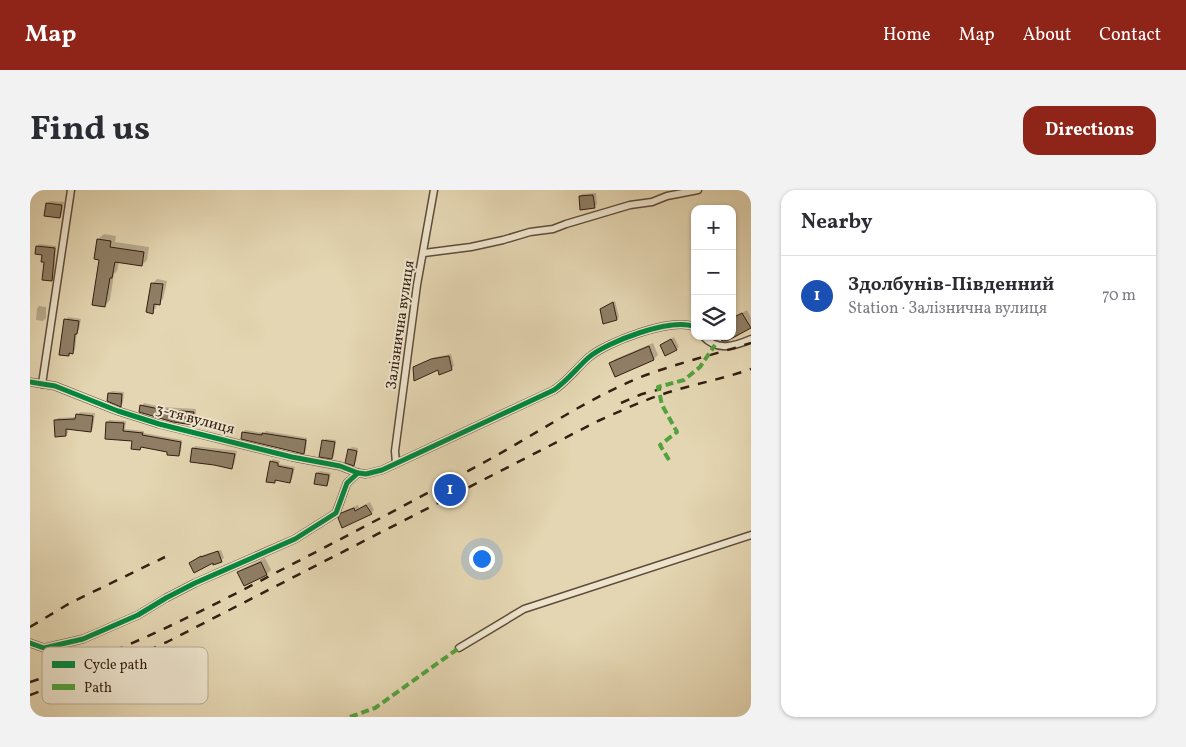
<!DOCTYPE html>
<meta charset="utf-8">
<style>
body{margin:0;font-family:Vollkorn,serif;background:#f2f2f3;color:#2b2b33}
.controls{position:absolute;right:15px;top:15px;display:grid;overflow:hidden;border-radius:10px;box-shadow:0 1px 4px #0004}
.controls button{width:45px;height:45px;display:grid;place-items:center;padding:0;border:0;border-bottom:1px solid #e1e1e2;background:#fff;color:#2b2b33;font:25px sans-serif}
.you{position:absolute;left:451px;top:368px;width:18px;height:18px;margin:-12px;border:4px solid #fff;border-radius:50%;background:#1a73e8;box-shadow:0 0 0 8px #1a73e833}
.badge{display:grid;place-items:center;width:32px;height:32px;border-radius:50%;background:#8f2418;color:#fff;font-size:16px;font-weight:700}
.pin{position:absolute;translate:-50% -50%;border:2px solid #fff;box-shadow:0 1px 5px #0006}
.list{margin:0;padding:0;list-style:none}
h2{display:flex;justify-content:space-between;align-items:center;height:65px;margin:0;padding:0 20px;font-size:21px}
h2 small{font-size:16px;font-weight:400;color:#7c7c81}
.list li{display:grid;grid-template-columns:32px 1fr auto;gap:15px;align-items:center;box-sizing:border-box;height:80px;padding:0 20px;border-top:1px solid #e1e1e2}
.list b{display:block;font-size:19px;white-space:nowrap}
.list p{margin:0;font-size:16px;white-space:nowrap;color:#7c7c81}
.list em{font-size:16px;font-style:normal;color:#7c7c81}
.icon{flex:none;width:28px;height:28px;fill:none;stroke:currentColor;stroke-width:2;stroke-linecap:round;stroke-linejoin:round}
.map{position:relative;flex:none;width:721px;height:527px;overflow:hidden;border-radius:15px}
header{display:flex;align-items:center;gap:30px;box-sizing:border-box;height:70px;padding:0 25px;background:#8f2418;color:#fff}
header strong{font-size:24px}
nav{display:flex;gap:28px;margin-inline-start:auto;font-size:18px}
.intro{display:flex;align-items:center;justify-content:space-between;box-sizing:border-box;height:120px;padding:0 30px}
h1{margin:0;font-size:35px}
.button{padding:12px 22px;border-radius:15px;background:#8f2418;color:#fff;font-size:18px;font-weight:700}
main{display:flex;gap:30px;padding:0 30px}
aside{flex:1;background:#fff;border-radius:15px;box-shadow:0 1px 4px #0004}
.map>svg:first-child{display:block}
.shadow{fill:#0003}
.building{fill:#8f7e65;stroke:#331e12}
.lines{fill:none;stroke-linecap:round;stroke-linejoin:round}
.minor-casing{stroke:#5f4c3a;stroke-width:9}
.minor{stroke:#ede4cd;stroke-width:6}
.rail{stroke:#331e12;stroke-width:2.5;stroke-dasharray:9 9;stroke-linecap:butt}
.quiet{stroke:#52a23f;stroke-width:4;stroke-dasharray:8 4;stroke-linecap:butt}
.cycleway-casing{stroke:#ede4cd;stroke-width:8}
.cycleway{stroke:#00873e;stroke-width:5}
.labels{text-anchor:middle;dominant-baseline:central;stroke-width:4;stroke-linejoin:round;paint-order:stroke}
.street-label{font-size:15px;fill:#331e12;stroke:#ede4cd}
.key{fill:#ede4cd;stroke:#b5a995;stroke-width:1}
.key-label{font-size:14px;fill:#331e12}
</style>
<header>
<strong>Map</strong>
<nav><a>Home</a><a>Map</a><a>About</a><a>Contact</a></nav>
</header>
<div class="intro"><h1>Find us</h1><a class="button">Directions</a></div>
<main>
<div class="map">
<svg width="721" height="527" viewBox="0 0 721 527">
<rect width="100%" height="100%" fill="#e4d6b2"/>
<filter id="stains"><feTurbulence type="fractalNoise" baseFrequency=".004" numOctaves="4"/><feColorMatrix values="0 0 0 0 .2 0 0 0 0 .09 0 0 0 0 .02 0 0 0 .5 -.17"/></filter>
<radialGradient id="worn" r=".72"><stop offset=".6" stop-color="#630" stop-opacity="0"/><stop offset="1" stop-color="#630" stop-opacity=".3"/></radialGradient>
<g class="shadow">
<path d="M566,3L567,14L564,17L550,6L552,4Z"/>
<path d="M20,11L34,12L32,24L30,27L17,13Z"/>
<path d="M74,44L86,46L85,52L119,57L117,70L112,75L89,72L87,81L84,84L80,110L75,116L68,49Z"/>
<path d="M9,54L26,56L24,88L22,90L13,64L7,57Z"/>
<path d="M127,89L137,91L133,109L129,113H127L126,118L122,122L123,93Z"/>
<path d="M585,111L589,127L587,129L571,119Z"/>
<path d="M9,116L16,117V128L13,131L6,130L7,119Z"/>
<path d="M717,120L721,128V136L702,146V128Z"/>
<path d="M38,127L51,129L49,140L47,142L45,160L39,165L36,130Z"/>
<path d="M644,147L649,157L646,159L631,155Z"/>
<path d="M623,153L628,165L624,169L586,185L581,173L585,169Z"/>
<path d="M421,164L424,176L421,179L384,178L405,167Z"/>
<path d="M82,201L94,202L93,213L91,215L79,204Z"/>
<path d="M114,213L132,217L166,219L165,231L163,233L112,216Z"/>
<path d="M50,222L65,223L63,238L61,241L38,238V243L35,245L25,231L28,228L47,227Z"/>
<path d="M79,230L96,231L95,239L114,241V243L152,250L151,262L148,265L139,261L112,256L110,259L103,250L77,233Z"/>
<path d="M188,234L199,235L198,242L196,244L185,241L186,236Z"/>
<path d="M215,240L234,243L236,241L277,248L276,260L273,263L213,243Z"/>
<path d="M296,249L306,250L304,266L302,268L293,251Z"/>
<path d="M165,256L207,261L204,275L202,278L163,259Z"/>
<path d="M322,257L328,258L326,272L323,274L319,260Z"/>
<path d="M243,269L250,271L249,274L265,277L262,289L260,292L247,289L244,292L241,272Z"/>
<path d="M290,281L301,283L299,292L297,295L287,283Z"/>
<path d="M340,312L344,320L341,323L312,324L316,320L328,315L329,318Z"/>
<path d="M191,360L194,368L191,370L160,373L173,365Z"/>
<path d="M235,368L241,380L237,384L209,383L213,379Z"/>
</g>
<g class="building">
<path d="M563,5L565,18L550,20L549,6Z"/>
<path d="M16,13L32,15L30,28L14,26Z"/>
<path d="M67,49L81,51L80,57L114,62L112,76L85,72L82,88H80L75,117L62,115L69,70L64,69Z"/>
<path d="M6,56L25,58L22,91L12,90L14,72H11L12,65L5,64Z"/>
<path d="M121,93L133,94L130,115L124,114L123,124L116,122Z"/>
<path d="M583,112L587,130L573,134L570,119Z"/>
<path d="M712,123L721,138L697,151H692L689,146H702V128Z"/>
<path d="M34,129L49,131L47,144H45L43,164L39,163V166L29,165Z"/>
<path d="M641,149L647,160L635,166L630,155Z"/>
<path d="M619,156L624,170L585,187L579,173Z"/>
<path d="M419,166L422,180L409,185L408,180L384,191L383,177L401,169Z"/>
<path d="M78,203L92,204L91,217L77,211Z"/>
<path d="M110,215L129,219L164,222L163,235L143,232L109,222Z"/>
<path d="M46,224L63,226L61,242L36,239V246L25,247L24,230L45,229Z"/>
<path d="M76,232L94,233L93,241L113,243L112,245L151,252L149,266L137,265V262L111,257L110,260L101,259L102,251L75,249Z"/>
<path d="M212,242L232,245V243L276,250L274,264L211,249Z"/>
<path d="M292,250L305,252L302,269L289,267Z"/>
<path d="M162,258L205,264L202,279L184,275L160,272Z"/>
<path d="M318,259L327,261L324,276L315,273Z"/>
<path d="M240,271L248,273V276L263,279L260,293L245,290V293L236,292Z"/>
<path d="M286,283L299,285L297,296L284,294Z"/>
<path d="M336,315L342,324L312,338L308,328L311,323L324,318L325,321Z"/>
<path d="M188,361L192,372L183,375V373L164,383L159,373L171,366V367Z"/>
<path d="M231,372L237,385L214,396L207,382Z"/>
</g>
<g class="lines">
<defs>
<g id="minor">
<path d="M394,63L441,57L473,50L500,42L523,39L536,34L600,15L622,12L637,6L668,0"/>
<path d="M673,146C687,162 705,156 721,149"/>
<path d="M0,192L25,196L88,221L129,234L262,267L310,276L328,283"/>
<path d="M12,194L41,0"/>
<path d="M366,273L365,261L387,95L404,0"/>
<path d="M0,453L14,458L53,449L108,425L136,408L165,393L265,349L306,323L317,293L328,283L336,284L352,280L524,200C537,191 546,179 558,168C576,152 642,127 665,137"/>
<path d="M429,458L494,419L721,345"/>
</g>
</defs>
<use href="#minor" class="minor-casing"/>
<use href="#minor" class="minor"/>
<g class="rail">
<path d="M591,213L612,204L631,199"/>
<path d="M0,437L40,413L135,367"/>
<path d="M0,492C88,464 171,422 253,379C319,345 385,310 451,274C503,246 552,212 606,189C643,174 683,165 721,153"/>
<path d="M0,505L97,470L137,452L568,231C593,220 618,208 643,201C669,193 696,188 721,179"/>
</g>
<g class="quiet">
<path d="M639,270L630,255L647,242L632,215L628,197L654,190L670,177L685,155"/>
<path d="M320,527L345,518L429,458"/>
</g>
<defs>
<g id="cycleway">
<path d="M0,192L25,196L88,221L129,234L262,267L310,276L328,283"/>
<path d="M0,453L14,458L53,449L108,425L136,408L165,393L265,349L306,323L317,293L328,283L336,284L352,280L524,200C537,191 546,179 558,168C576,152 642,127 665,137"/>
</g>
</defs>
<use href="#cycleway" class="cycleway-casing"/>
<use href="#cycleway" class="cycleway"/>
</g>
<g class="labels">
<g class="street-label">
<text transform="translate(371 135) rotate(-82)">Залізнична вулиця</text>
<text transform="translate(165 230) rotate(15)">3-тя вулиця</text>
</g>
</g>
<rect x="12" y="457" width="166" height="57" rx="8" class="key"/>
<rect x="22" y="471" width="23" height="7" fill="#00873e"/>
<rect x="22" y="494" width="23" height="6" fill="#52a23f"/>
<g class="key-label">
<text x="54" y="479">Cycle path</text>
<text x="54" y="502">Path</text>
</g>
<rect width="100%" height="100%" filter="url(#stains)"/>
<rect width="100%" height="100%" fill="url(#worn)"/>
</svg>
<div class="controls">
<button>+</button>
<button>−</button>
<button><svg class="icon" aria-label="layers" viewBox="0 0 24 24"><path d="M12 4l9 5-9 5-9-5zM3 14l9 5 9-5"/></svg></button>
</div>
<div class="you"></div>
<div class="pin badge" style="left:420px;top:300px;background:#1a4fb4">1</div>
</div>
<aside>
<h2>Nearby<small></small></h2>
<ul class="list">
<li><span class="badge" style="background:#1a4fb4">1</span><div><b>Здолбунів-Південний</b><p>Station · Залізнична вулиця</p></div><em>70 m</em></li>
</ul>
</aside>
</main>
